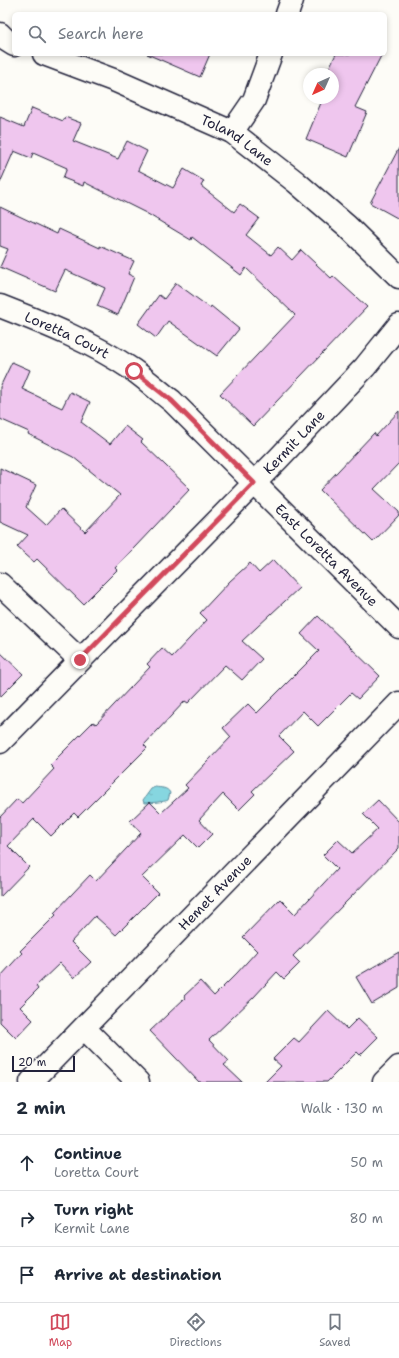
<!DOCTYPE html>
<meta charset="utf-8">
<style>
body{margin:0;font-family:"Shantell Sans",sans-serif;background:#f6f6f7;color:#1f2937}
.compass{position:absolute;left:303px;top:68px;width:36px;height:36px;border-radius:50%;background:#fff;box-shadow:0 2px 6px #0003;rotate:225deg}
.scale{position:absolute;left:12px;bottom:10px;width:63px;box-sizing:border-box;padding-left:4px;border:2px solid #22223b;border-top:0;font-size:11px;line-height:14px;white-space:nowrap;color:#22223b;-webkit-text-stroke:3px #fdfcf7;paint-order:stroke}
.stop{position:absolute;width:12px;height:12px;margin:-9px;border:3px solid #d1495b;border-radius:50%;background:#fff}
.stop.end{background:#d1495b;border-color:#fff;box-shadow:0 1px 4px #0008}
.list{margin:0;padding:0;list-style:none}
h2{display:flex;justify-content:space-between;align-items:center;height:52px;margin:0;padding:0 16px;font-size:17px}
h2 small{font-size:13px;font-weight:400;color:#747a83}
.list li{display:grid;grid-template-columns:26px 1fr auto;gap:12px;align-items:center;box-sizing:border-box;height:56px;padding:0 16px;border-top:1px solid #e0e1e3}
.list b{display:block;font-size:15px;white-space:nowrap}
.list p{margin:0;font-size:13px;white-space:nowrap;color:#747a83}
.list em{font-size:13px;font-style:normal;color:#747a83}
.icon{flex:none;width:22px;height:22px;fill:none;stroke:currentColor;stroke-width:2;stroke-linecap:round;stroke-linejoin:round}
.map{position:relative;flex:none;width:399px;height:1082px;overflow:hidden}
.search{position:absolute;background:#fff;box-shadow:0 2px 6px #0003;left:12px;right:12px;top:12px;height:44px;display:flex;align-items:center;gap:10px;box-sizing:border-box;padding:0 14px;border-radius:6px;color:#747a83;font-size:15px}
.sheet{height:220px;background:#fff}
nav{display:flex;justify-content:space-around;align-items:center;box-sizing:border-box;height:56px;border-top:1px solid #e0e1e3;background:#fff;font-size:11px;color:#747a83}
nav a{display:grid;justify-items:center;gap:2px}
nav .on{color:#d1495b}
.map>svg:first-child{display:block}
.water{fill:url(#water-ripples);stroke:#5e8e9e}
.building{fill:#efc6ee;stroke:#22223b}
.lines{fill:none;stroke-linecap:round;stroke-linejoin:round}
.minor-casing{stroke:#22223b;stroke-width:25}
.minor{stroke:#fdfcf7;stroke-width:22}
.route{stroke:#d1495b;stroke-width:5}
.labels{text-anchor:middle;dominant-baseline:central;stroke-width:4;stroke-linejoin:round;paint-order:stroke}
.street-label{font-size:14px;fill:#22223b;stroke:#fdfcf7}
</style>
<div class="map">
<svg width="399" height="1082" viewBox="0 0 399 1082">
<defs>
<pattern id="water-ripples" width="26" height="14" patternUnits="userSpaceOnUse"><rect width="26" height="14" fill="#86d6e0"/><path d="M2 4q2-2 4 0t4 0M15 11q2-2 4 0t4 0" fill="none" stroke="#73b7c1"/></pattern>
</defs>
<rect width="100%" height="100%" fill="#fdfcf7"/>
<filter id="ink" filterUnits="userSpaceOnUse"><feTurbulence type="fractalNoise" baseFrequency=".025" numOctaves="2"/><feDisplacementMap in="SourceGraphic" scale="8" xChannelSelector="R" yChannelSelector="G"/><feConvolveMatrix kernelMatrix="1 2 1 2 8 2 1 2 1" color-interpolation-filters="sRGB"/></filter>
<g filter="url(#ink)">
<path class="water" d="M155,787C161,788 167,787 170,793L168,800C165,802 147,803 144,803L143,800L151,789Z"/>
<g class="building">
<path d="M147,54H210L200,77Z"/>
<path d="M336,54H382L355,107L367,112L348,157L306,139L323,98H333L334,74H326Z"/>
<path d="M32,108L63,121L65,117L81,123L73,141L118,159L127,141L147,151L138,170L173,188L184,169L204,181L201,186L234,212L240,204L259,218L246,235L271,255L278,247L292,260L301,250L331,278L333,276L367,307L253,426L220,394L295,315L246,268L241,275L192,237L191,240L146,213L84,182L83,186L63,178L67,168L33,153L31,158L14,151L0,183V117L24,127Z"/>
<path d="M399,148V219L370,203Z"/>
<path d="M0,207L57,234L59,229L100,248V246L134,261L128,274L134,277L118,315L97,306L105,288L65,270L55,291L0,267L8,249L0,246Z"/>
<path d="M176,283L210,308L211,306L239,329L217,356L168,321L156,338L138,324L159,295L164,299Z"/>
<path d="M12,362L30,370L22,389L62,408L70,392L90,402L81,422L110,444L125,426L143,440L141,442L190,489L115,568L117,570L83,604L37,559L34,562L17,547L28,535L0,522V468L36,485L26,507L46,525L61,509L85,532L120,495L73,457L28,434L29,432L0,419V387Z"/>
<path d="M399,411V463L374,489L399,512V515L373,542L320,490L374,433L376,436Z"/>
<path d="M273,560L299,588L242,641L262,659L242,680L225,665L188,703L185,701L144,745L147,748L78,817L74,813L51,836L34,819L8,846L29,867L0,897V817L17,799L22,803L54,769L50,765L93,722L96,724L150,667L147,664L162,648L172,657L207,620L200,613L230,581L250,563L259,573Z"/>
<path d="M318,616L380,676L358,699L351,693L318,726L303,711L279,736L294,751L252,791L255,794L239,810L223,794L199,820L212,834L198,848L185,835L142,877L158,893L116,935L95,916L71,942L91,962L74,978L60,963L36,986L38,989L20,1007L33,1020L16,1038L0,1022V977L22,953L20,951L56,915L54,913L90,875L96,881L141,833L130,821L150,802L161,813L188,788L185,785L231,737L223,728L248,704L257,713L319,651L301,634Z"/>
<path d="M0,652L23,674L0,697Z"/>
<path d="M378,800L399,822V848L293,956L300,963L284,979L277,972L254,997L209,1040L229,1061L224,1065L242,1082H199L150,1031L185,998L184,996L200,981L214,996L237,973L257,951L243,937L280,899L295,914L337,869L323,855L338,840L352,853L378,829L363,814Z"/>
<path d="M399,952V988L372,1004L356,977Z"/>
<path d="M328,1011L347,1029L358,1018L378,1037L360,1055L357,1052L327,1082H265L281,1066L273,1059L294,1038L299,1042Z"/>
</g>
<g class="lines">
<defs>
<g id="minor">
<path d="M287,14L292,0"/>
<path d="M0,34L6,40L14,45"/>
<path id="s1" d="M44,54L116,81L232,132L296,182L347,226L399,277"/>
<path d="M232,132L254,100L271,54"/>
<path id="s2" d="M0,306C46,324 92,342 133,370C147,380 159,391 172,401L399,627"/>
<path d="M0,584L80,660"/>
<path id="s3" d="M0,742L278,459L365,367L399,325"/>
<path d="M84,1028L138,1082"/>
<path id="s4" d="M31,1082L399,703"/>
<path d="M384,1082L399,1067"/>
</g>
</defs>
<use href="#minor" class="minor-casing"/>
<use href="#minor" class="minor"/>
</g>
</g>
<g class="lines" filter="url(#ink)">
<path class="route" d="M80,660L254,483L172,401L134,371"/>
</g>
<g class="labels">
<g class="street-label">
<text stroke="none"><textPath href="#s1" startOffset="212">Toland Lane</textPath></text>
<text stroke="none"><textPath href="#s2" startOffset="73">Loretta Court</textPath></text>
<text stroke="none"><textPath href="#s3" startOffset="420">Kermit Lane</textPath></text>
<text stroke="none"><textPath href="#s2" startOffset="416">East Loretta Avenue</textPath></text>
<text stroke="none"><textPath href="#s4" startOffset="264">Hemet Avenue</textPath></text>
</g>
</g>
</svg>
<svg class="compass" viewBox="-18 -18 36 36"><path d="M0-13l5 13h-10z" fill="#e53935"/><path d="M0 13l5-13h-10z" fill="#747a83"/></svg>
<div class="scale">20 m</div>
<div class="stop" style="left:134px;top:371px"></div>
<div class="stop end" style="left:80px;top:660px"></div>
<div class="search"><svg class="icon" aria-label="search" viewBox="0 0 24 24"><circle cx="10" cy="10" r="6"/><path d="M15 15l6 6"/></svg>Search here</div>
</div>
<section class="sheet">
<h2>2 min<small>Walk · 130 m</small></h2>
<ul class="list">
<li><svg class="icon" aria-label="ahead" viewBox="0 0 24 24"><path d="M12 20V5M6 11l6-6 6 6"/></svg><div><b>Continue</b><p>Loretta Court</p></div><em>50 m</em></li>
<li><svg class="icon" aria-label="right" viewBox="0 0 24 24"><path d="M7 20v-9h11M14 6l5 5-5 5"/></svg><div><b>Turn right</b><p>Kermit Lane</p></div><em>80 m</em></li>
<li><svg class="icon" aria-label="arrive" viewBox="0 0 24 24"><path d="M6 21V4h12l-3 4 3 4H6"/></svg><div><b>Arrive at destination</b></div></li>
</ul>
</section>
<nav>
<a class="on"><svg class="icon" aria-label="map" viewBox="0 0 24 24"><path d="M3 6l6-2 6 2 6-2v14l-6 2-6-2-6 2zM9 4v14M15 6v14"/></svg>Map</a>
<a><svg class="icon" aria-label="directions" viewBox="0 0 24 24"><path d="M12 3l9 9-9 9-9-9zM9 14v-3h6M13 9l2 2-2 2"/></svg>Directions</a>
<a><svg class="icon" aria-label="saved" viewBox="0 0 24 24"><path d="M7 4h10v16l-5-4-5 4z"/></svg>Saved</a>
</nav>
